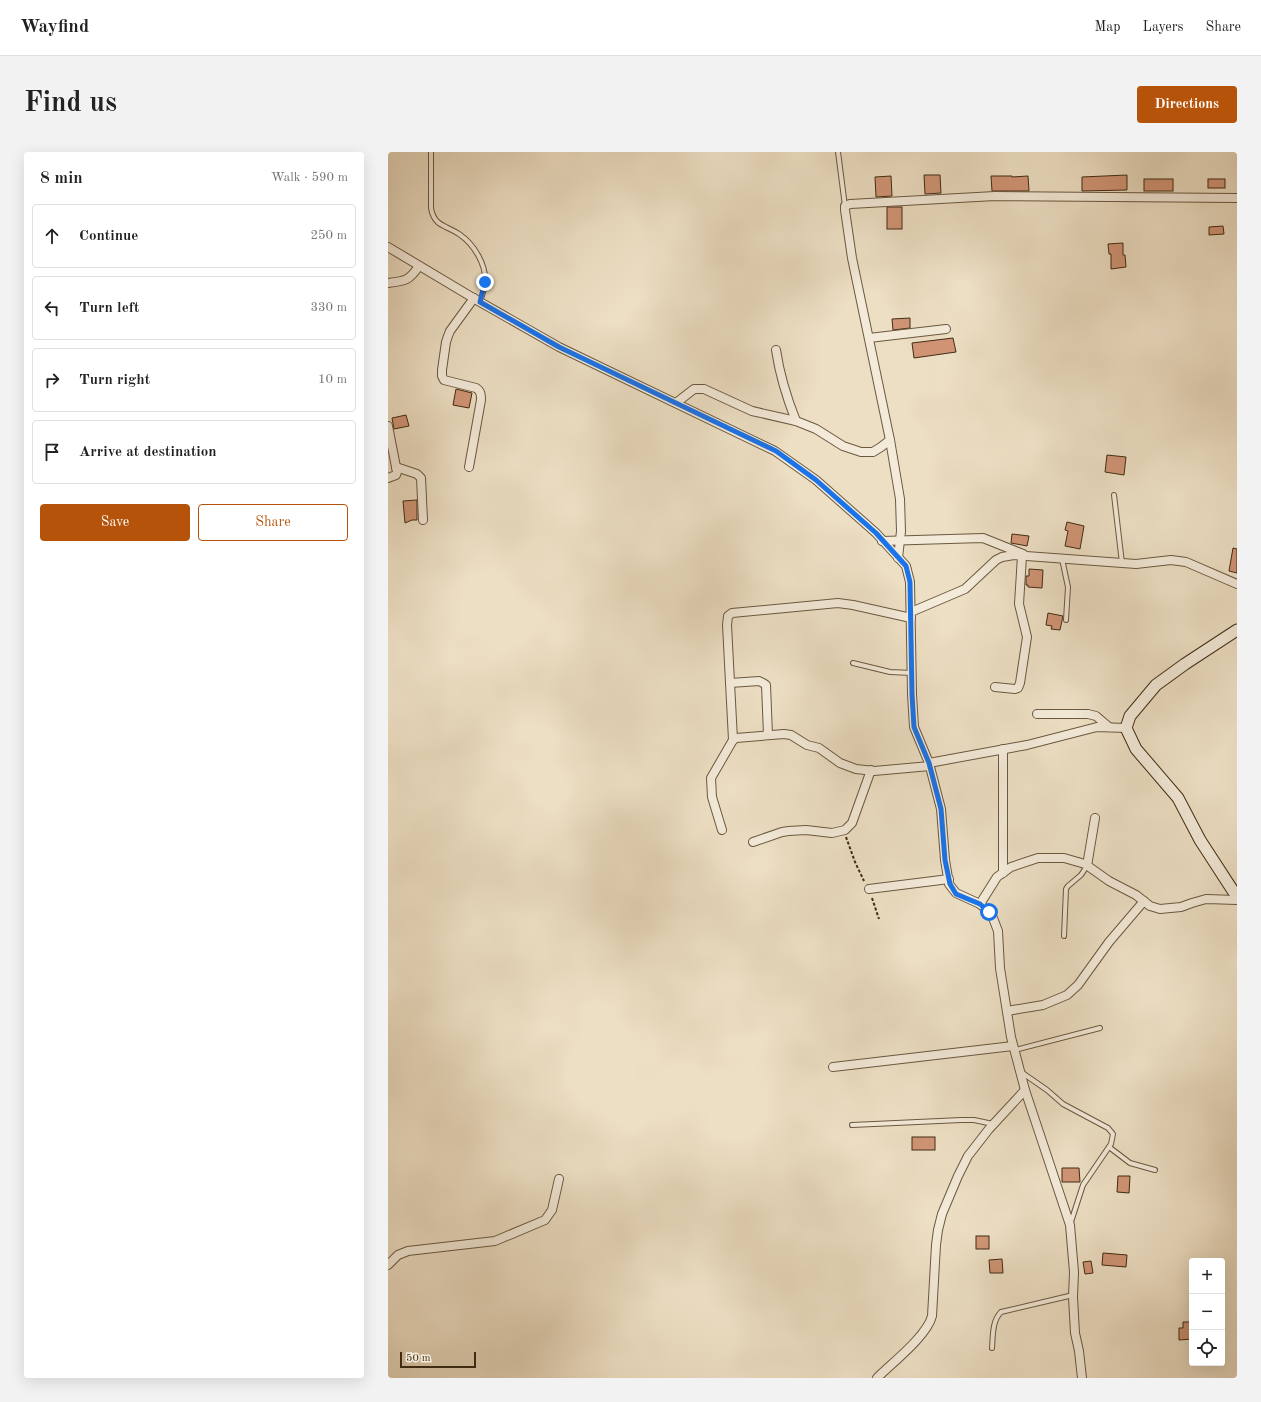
<!DOCTYPE html>
<meta charset="utf-8">
<style>
body{margin:0;font-family:"Old Standard TT",serif;background:#f2f2f2;color:#222}
.controls{position:absolute;right:12px;bottom:12px;display:grid;overflow:hidden;border-radius:4px;box-shadow:0 4px 16px #0002}
.controls button{width:36px;height:36px;display:grid;place-items:center;padding:0;border:0;border-bottom:1px solid #e0e0e0;background:#fff;color:#222;font:20px sans-serif}
.scale{position:absolute;left:12px;bottom:10px;width:76px;box-sizing:border-box;padding-left:4px;border:2px solid #402b13;border-top:0;font-size:11px;line-height:14px;white-space:nowrap;color:#402b13;-webkit-text-stroke:3px #f3ead9;paint-order:stroke}
.stop{position:absolute;width:12px;height:12px;margin:-9px;border:3px solid #1a73e8;border-radius:50%;background:#fff}
.stop.end{background:#1a73e8;border-color:#fff;box-shadow:0 1px 4px #0008}
.list{margin:0;padding:0;list-style:none}
h2{display:flex;justify-content:space-between;align-items:center;height:52px;margin:0;padding:0 16px;font-size:17px}
h2 small{font-size:13px;font-weight:400;color:#767676}
.list li{display:grid;grid-template-columns:26px 1fr auto;gap:12px;align-items:center;box-sizing:border-box;height:64px;margin:0 8px 8px;padding:0 8px;border:1px solid #e0e0e0;border-radius:4px}
.list b{display:block;font-size:15px;white-space:nowrap}
.list em{font-size:13px;font-style:normal;color:#767676}
.actions{display:flex;gap:8px;padding:12px 16px}
.actions a{flex:1;padding:9px 0;border:1px solid #b45309;border-radius:4px;text-align:center;font-size:14px;color:#b45309}
.actions .main{background:#b45309;color:#fff}
.icon{flex:none;width:22px;height:22px;fill:none;stroke:currentColor;stroke-width:2;stroke-linecap:round;stroke-linejoin:round}
.map{position:relative;flex:none;width:849px;height:1226px;overflow:hidden;border-radius:4px}
header{display:flex;align-items:center;gap:24px;box-sizing:border-box;height:56px;padding:0 20px;background:#fff;border-bottom:1px solid #e0e0e0}
header strong{font-size:19px}
nav{display:flex;gap:22px;margin-inline-start:auto;font-size:14px}
.intro{display:flex;align-items:center;justify-content:space-between;box-sizing:border-box;height:96px;padding:0 24px}
h1{margin:0;font-size:28px}
.button{padding:10px 18px;border-radius:4px;background:#b45309;color:#fff;font-size:14px;font-weight:700}
main{display:flex;gap:24px;padding:0 24px}
aside{flex:1;background:#fff;border-radius:4px;box-shadow:0 4px 16px #0002}
.map>svg:first-child{display:block}
.building{fill:#d19576;stroke:#402b13}
.lines{fill:none;stroke-linecap:round;stroke-linejoin:round}
.lane-casing{stroke:#6b583f;stroke-width:6}
.street-casing{stroke:#6b583f;stroke-width:10}
.secondary-casing{stroke:#402b13;stroke-width:13}
.path{stroke:#402b13;stroke-width:2;stroke-dasharray:3 2;stroke-linecap:butt}
.lane{stroke:#f3ead9;stroke-width:4}
.street{stroke:#f3ead9;stroke-width:8}
.secondary{stroke:#f3ead9;stroke-width:11}
.route{stroke:#1a73e8;stroke-width:5}
</style>
<header>
<strong>Wayfind</strong>
<nav><a>Map</a><a>Layers</a><a>Share</a></nav>
</header>
<div class="intro"><h1>Find us</h1><a class="button">Directions</a></div>
<main>
<aside>
<h2>8 min<small>Walk · 590 m</small></h2>
<ul class="list">
<li><svg class="icon" aria-label="ahead" viewBox="0 0 24 24"><path d="M12 20V5M6 11l6-6 6 6"/></svg><div><b>Continue</b></div><em>250 m</em></li>
<li><svg class="icon" aria-label="left" viewBox="0 0 24 24"><path d="M17 20v-9H6M10 6l-5 5 5 5"/></svg><div><b>Turn left</b></div><em>330 m</em></li>
<li><svg class="icon" aria-label="right" viewBox="0 0 24 24"><path d="M7 20v-9h11M14 6l5 5-5 5"/></svg><div><b>Turn right</b></div><em>10 m</em></li>
<li><svg class="icon" aria-label="arrive" viewBox="0 0 24 24"><path d="M6 21V4h12l-3 4 3 4H6"/></svg><div><b>Arrive at destination</b></div></li>
</ul>
<div class="actions"><a class="main">Save</a><a>Share</a></div>
</aside>
<div class="map">
<svg width="849" height="1226" viewBox="0 0 849 1226">
<rect width="100%" height="100%" fill="#eddfc4"/>
<filter id="stains"><feTurbulence type="fractalNoise" baseFrequency=".005" numOctaves="4"/><feColorMatrix values="0 0 0 0 .2 0 0 0 0 .09 0 0 0 0 .02 0 0 0 .5 -.17"/></filter>
<radialGradient id="worn" r=".72"><stop offset=".6" stop-color="#630" stop-opacity="0"/><stop offset="1" stop-color="#630" stop-opacity=".3"/></radialGradient>
<g class="building">
<path d="M536,23H552L553,41L537,42Z"/>
<path d="M739,23V38L694,39V25Z"/>
<path d="M503,24L504,44L488,45L487,25Z"/>
<path d="M603,24H624V25L640,24L641,39H604Z"/>
<rect x="756" y="27" width="29" height="12"/>
<rect x="820" y="27" width="17" height="9"/>
<rect x="499" y="55" width="15" height="22"/>
<path d="M835,74L836,82L821,83V75Z"/>
<path d="M735,91V103H737L738,115L723,117V102H721L720,92Z"/>
<path d="M522,166V176L505,178L504,167Z"/>
<path d="M565,186L568,200L526,206L524,191Z"/>
<path d="M68,237L84,241L81,256L65,253Z"/>
<path d="M18,263L21,274L6,277L4,266Z"/>
<path d="M719,303L738,305L736,323L717,320Z"/>
<path d="M29,348V368H24L17,371L15,349Z"/>
<path d="M679,370L696,374L692,397L677,394L680,379L677,378Z"/>
<path d="M624,382L641,384L639,394L623,391Z"/>
<path d="M845,396L849,397V421L841,419Z"/>
<path d="M641,417L655,418L654,436L640,435V433H638V424H641Z"/>
<path d="M660,461L675,464L672,478L663,477L664,474L658,473Z"/>
<rect x="524" y="985" width="23" height="13"/>
<path d="M674,1016H691L692,1030H674Z"/>
<path d="M730,1024H742L741,1041L729,1040Z"/>
<rect x="588" y="1084" width="13" height="13"/>
<path d="M715,1101L739,1103L738,1115L714,1113Z"/>
<path d="M614,1107L615,1121H602L601,1108Z"/>
<path d="M703,1109L705,1121L697,1122L695,1110Z"/>
<path d="M795,1170H804V1187L791,1188V1176H795Z"/>
</g>
<g class="lines">
<defs>
<g id="lane">
<path d="M43,0V56C46,74 57,73 71,82C86,92 99,113 97,132C96,138 94,144 92,150"/>
<path d="M450,0L457,54"/>
<path d="M726,343L734,411"/>
<path d="M674,407L680,435L678,468"/>
<path d="M465,511L502,520L524,521"/>
<path d="M676,784L678,737L680,734L693,723L699,714"/>
<path d="M627,898L712,876"/>
<path d="M633,920L659,938L675,952L720,976L725,982L723,992L695,1033L683,1070"/>
<path d="M464,973L573,968H586L605,972"/>
<path d="M721,995L742,1011L767,1018"/>
<path d="M604,1196C605,1184 604,1169 613,1160L685,1143"/>
</g>
<g id="street">
<path d="M0,95L92,150L171,195L387,299L428,328L488,381L518,414L522,430L524,542L526,575L541,611L553,657L557,708L561,732L568,741L592,752L601,760L605,766L610,779L612,816L623,885L637,938L682,1073L686,1120L685,1145L687,1181L691,1199L694,1226"/>
<path d="M0,131C17,129 21,129 31,114"/>
<path d="M481,186L558,177"/>
<path d="M388,198C392,225 398,244 408,269"/>
<path d="M288,251L306,237H316L364,259L408,269L428,277L455,294L473,300H485L493,295L502,288"/>
<path d="M0,274L9,320L8,323L0,326"/>
<path d="M8,315L29,322L33,326L35,368"/>
<path d="M81,315L93,248C93,243 93,239 88,236L56,228L54,224V218L58,190L60,184L62,179L86,146"/>
<path d="M494,389L595,386L635,402"/>
<path d="M510,406L513,379L512,347L502,288L464,106L457,58V54L462,52L607,44L849,46"/>
<path d="M523,460L577,437L608,408L614,405L626,403L748,412L783,408L798,410L849,432"/>
<path d="M342,531L371,529L375,531L378,533L380,583"/>
<path d="M607,535L627,537L630,536L632,531L639,485L631,452L634,404"/>
<path d="M649,562H700L708,564L721,575"/>
<path d="M345,588L339,473L340,464L344,461L450,451L465,453L523,466"/>
<path d="M615,597V721"/>
<path d="M541,611L639,593L709,575L738,576"/>
<path d="M334,678L324,645L323,626L345,588L348,586L396,582L403,583L419,593L431,596L452,611L468,617L486,619L542,614"/>
<path d="M365,690L394,680L401,679L418,678L444,681L457,678L464,671L483,618"/>
<path d="M699,714L707,666"/>
<path d="M481,737L561,727"/>
<path d="M592,752L609,725L623,715L650,706H676L697,712L721,729L748,743L762,754L772,757L793,755L804,751L818,747L849,748"/>
<path d="M619,859L655,853L679,843L690,833L721,790L756,749"/>
<path d="M445,915L625,894"/>
<path d="M0,1113L10,1103L20,1099L107,1089L157,1068L164,1058L171,1027"/>
<path d="M489,1226C504,1211 539,1184 544,1164L548,1093L550,1078L554,1062L570,1024L580,1004L601,977L637,938"/>
</g>
<path id="secondary" d="M849,478L797,512L768,533L742,564L738,576L748,597L790,646L812,688L849,745"/>
</defs>
<use href="#lane" class="lane-casing"/>
<use href="#street" class="street-casing"/>
<use href="#secondary" class="secondary-casing"/>
<g class="path">
<path d="M458,685L467,710L476,729"/>
<path d="M484,746L491,767"/>
</g>
<use href="#lane" class="lane"/>
<use href="#street" class="street"/>
<use href="#secondary" class="secondary"/>
</g>
<g class="lines">
<path class="route" d="M97,130L92,150L171,195L388,299L428,328L488,381L518,414L522,430L524,542L526,575L541,611L553,657L557,708L562,732L568,742L592,752L601,760"/>
</g>
<rect width="100%" height="100%" filter="url(#stains)"/>
<rect width="100%" height="100%" fill="url(#worn)"/>
</svg>
<div class="controls">
<button>+</button>
<button>−</button>
<button><svg class="icon" aria-label="locate" viewBox="0 0 24 24"><circle cx="12" cy="12" r="6"/><path d="M12 2v4M12 18v4M2 12h4M18 12h4"/></svg></button>
</div>
<div class="scale">50 m</div>
<div class="stop" style="left:601px;top:760px"></div>
<div class="stop end" style="left:97px;top:130px"></div>
</div>
</main>
